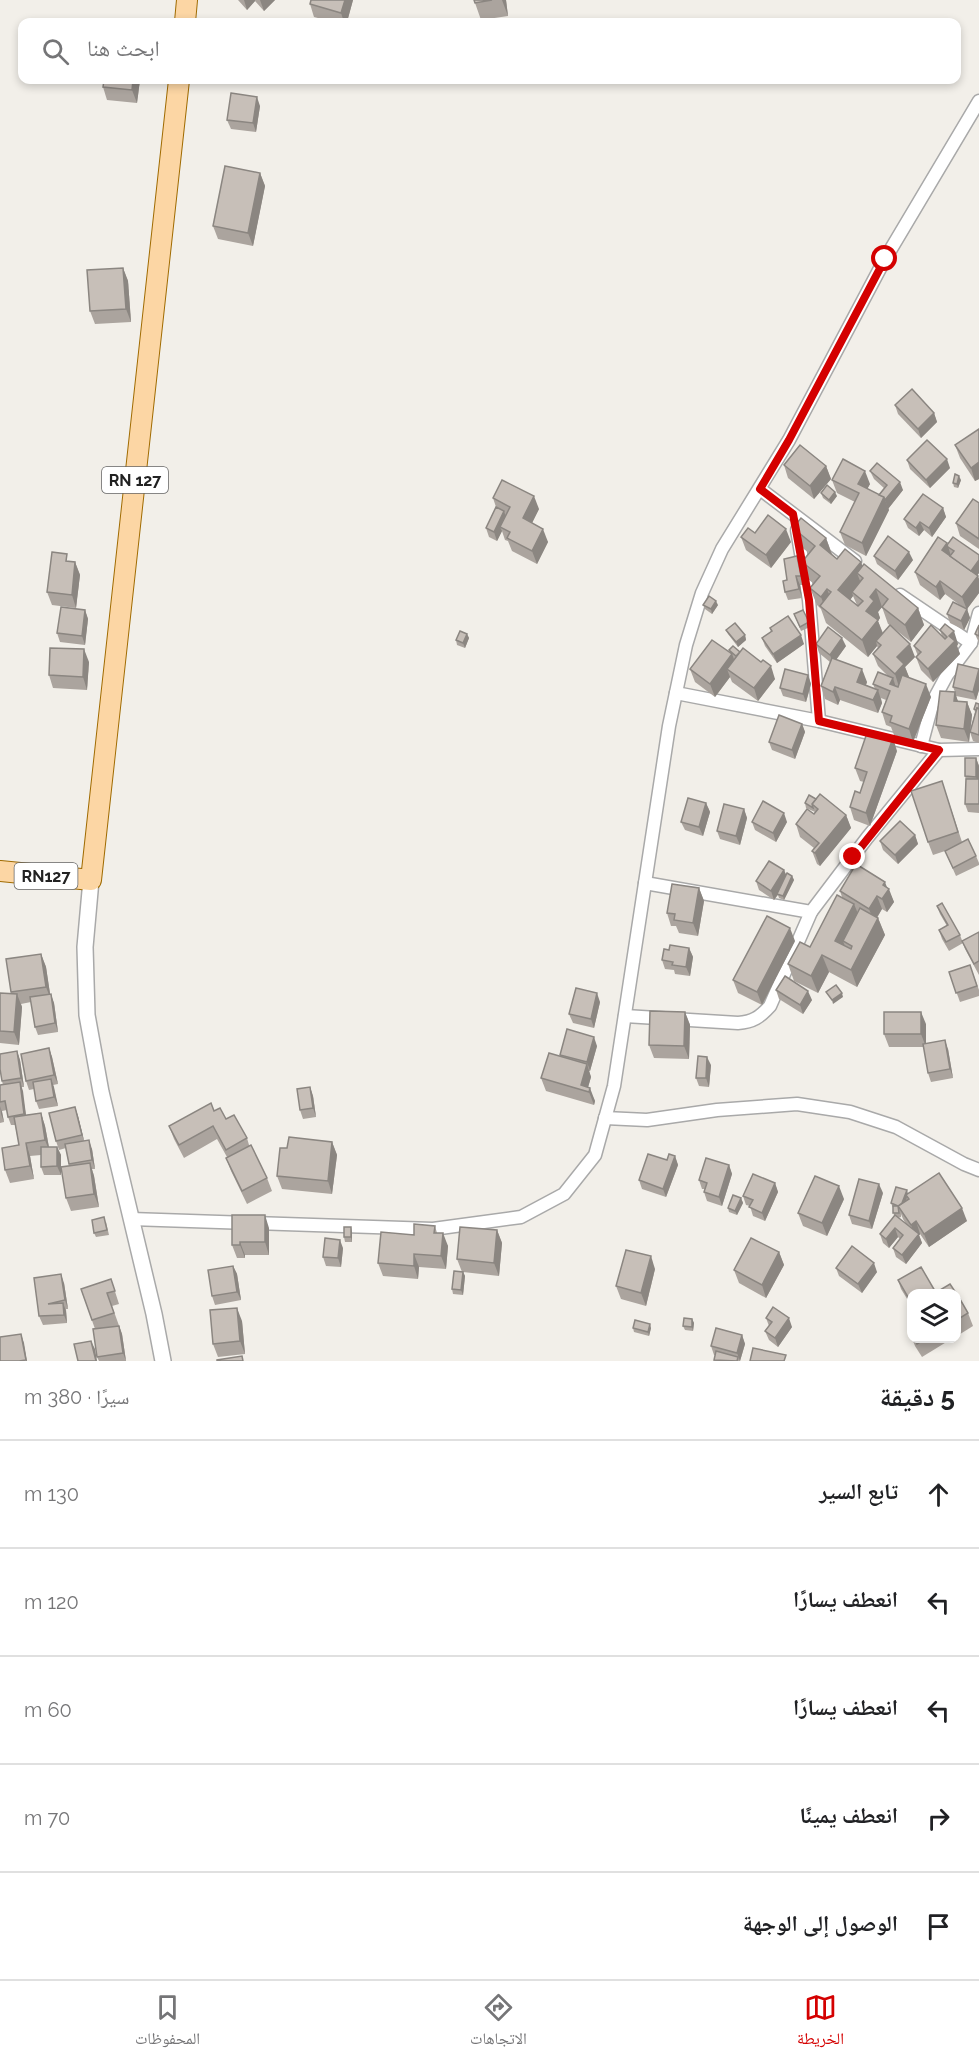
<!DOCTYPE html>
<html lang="ar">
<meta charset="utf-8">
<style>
body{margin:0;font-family:Raleway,"Noto Naskh Arabic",sans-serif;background:#f6f6f6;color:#202124;direction:rtl}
.controls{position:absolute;right:18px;bottom:18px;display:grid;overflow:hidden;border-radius:12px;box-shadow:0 3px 9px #0003}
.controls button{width:54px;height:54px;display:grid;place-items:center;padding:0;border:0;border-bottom:2px solid #e0e0e0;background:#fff;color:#202124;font:30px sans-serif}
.stop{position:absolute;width:18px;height:18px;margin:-14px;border:4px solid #d40000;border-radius:50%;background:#fff}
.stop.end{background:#d40000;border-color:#fff;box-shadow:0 2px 6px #0008}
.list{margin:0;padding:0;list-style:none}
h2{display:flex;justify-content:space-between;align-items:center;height:78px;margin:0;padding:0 24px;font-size:26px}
h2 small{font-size:20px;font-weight:400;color:#757577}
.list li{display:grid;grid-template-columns:39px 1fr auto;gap:18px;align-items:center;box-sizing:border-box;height:108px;padding:0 24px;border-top:2px solid #e0e0e0}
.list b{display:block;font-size:22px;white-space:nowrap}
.list em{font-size:20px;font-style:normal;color:#757577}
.icon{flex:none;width:33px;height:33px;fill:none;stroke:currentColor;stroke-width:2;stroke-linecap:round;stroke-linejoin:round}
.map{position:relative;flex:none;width:979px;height:1361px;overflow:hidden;direction:ltr}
.search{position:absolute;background:#fff;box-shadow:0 3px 9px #0003;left:18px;right:18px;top:18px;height:66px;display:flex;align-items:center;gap:15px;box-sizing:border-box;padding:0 21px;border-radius:12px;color:#757577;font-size:22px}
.sheet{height:618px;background:#fff}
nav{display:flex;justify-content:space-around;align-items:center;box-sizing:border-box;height:84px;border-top:2px solid #e0e0e0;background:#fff;font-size:16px;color:#757577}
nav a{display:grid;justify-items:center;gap:3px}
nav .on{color:#d40000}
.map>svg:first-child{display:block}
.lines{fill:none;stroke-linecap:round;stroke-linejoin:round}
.minor-casing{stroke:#a9a9a9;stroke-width:15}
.tertiary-casing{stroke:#a9a9a9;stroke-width:18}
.primary-casing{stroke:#a06b00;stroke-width:22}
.minor{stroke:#fff;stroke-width:12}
.tertiary{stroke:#fff;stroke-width:15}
.primary{stroke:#fcd6a4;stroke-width:20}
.wall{fill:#aba49e;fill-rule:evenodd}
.shaded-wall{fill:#8b8681}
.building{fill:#c7bfb8;stroke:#8b8681;stroke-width:1.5}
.route{stroke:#d40000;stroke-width:8}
.labels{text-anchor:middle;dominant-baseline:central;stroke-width:4.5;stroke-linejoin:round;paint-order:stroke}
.shield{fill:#fff;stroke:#646464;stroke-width:1.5}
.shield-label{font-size:16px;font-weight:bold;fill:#222}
</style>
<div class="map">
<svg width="979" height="1361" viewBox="0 0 979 1361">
<rect width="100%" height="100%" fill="#f2efe9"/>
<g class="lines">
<defs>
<g id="minor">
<path d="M760,489L855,561"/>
<path d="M797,530L809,600L819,721"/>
<path d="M900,595L971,643"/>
<path d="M676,693L819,721L939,750L979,749"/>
<path d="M921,746L933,701L947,675L971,643L979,613"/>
<path d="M645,883L811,912L867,838L939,750"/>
<path d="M625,1016L738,1023C753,1022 760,1017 770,1006L811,912"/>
<path d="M605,1118L647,1120L717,1110L797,1104L850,1112L896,1127L964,1164L979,1170"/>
<path d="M131,1219L433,1229L521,1217L564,1194L595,1155L614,1086L669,726L686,645L702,593L722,549L789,440L885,259L979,101"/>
</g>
<path id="tertiary" d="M91,880L85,947L87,1015L101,1092L154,1314L163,1361"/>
<g id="primary">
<path d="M185,22L187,0"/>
<path d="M0,871L91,880L179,80"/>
</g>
</defs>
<use href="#minor" class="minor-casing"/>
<use href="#tertiary" class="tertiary-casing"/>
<use href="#primary" class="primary-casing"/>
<use href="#minor" class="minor"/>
<use href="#tertiary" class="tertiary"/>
<use href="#primary" class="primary"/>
</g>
<g class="wall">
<path d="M238,0H275L264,11L255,1L247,10Z"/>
<path d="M353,0L347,22H333L314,17L310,4Z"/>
<path d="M474,0H506L508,16L481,20Z"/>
<path d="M104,80H140L137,103L107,100L103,87Z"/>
<path d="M260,106L256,132L231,129L227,120Z"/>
<path d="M260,173L265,186L253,246L218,239L213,226Z"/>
<path d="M123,268L128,281L131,322L95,324L90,311Z"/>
<path d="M895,405L934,413L937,422L921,438L898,414Z"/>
<path d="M979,429V479L975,481L960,458L955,445Z"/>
<path d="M907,460L950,468L930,488L910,469Z"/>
<path d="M784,465L826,466L831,479L814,499L788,478Z"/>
<path d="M870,471L903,490L888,509L889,510L866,556L845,545L840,532L855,502L837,493L832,480L870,484L867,489L879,495L885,489L874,479Z"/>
<path d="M961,480L958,488L954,487L953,483Z"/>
<path d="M821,493L837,496L831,504L823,498Z"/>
<path d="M493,498L539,509L532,523L548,542L537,564L512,551L508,541L505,540L502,531L497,541L489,537L486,528L496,507Z"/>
<path d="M979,503V549L960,536L956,523Z"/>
<path d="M943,508L946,517L932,537L924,530L919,536L908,528L904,519Z"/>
<path d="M793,528L826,538L832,554L837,559L862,566L918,608L924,625L911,642L891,626L915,657L905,667L909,677H908L931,697L913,742L894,735L891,727L886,725L882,712L886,700L881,698L882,703L878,713L840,700L838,705L825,699L821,686L830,662L819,653L816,644L846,646L836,660L867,682L866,685L875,689L873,684L888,676L878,666L873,654L878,648L877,646L868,657L826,623L821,609L817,605L810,588L814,584L808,579L802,562L809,553L800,546ZM853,596L857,605L850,600ZM882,607L888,624L890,625L883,633L878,621L880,618L878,612Z"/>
<path d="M741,537L791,542L771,568L746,550Z"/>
<path d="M947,545L979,555V573L977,575L979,579V593L967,609L970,618L964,630L950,623L947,614L961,606L945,594L940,600L920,585L915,572Z"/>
<path d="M874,556L913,560L898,580L877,564Z"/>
<path d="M69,562H75L80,575L76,608L52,605L47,592Z"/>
<path d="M801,565L804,585H800L802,598L788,600L785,592L787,580Z"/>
<path d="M703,605H718L712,614L705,609Z"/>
<path d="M85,610L88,619L85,645L60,642L57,633Z"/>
<path d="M803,610L810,627L801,631L794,614Z"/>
<path d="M979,625V643L975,634Z"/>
<path d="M770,628L804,644L777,663L765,646L762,638L771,632Z"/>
<path d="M726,630L745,635L746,640L738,647L728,634Z"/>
<path d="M940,630L958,644L957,646L960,654L933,682L921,670L916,657L918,656L914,646L942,636Z"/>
<path d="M467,634L469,638L465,648L457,645L456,640Z"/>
<path d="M729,650L740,652L775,679L758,701L732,682L730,677L715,697L695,682L690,669L730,653Z"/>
<path d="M89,662L87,690L53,688L49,675Z"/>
<path d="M979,669V690L976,700L956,696L958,701L967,702L972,715L969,742L941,738L936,725L955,692L953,687Z"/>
<path d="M808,675L811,684L806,702L783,696L780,688Z"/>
<path d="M979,704V743L973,741L970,732L975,712L974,709Z"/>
<path d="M802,724L805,732L795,759L772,750L769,742Z"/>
<path d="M897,751L870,826L854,820L850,807L860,793L864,782L860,781L855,768Z"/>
<path d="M976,758L979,766V813L968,812L965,804L966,780L965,776Z"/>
<path d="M942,781L962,842L976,856L979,863V865L956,876L945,851L933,855L928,842Z"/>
<path d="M809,795L846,815L851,828L820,866L817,864L812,851L814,848L800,837L796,824L814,814L815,812L806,808L805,803Z"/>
<path d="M706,803L710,812L703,836L685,830L681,822Z"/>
<path d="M744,809L747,818L740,845L720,839L717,831Z"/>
<path d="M752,822H787L776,842L755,830Z"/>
<path d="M915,835L918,844L898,864L883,850L880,841Z"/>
<path d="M784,870L786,875L792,876L794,880L784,900L779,898L778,895L774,900L759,890L756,881Z"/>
<path d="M887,887L894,902L887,912L882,909L877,918H878L885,935L857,987L829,972L818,993L794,981L788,964L810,947L842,897L840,891Z"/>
<path d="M699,888L704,901L698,936L679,933L676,926H671L667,913Z"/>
<path d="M937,906L960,935L963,943L949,951L942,939L939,930L947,926L940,914Z"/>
<path d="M979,932V975L965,949L962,941Z"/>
<path d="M795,941L762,1005L738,993L733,980Z"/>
<path d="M689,948L693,957L690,976L675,974L674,970L665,969L662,960L669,950Z"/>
<path d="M41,954L46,967L50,994L54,1003L58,1032L38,1035L35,1027L31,1002L21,1004L22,1007L19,1045L0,1043V993H11V992Z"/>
<path d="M970,965L979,990V996L960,1002L949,972Z"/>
<path d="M776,990L812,1000L803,1014L779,999Z"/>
<path d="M600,1002L594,1028L573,1023L569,1014Z"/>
<path d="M685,1012L690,1025L689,1059L654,1058L649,1045Z"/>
<path d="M926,1024V1044L948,1049L953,1078L931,1082L928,1073L924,1047H889L884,1034Z"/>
<path d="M597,1046L590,1071H589L591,1077L588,1087L595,1101L594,1105L546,1091L541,1078L561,1057L560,1055Z"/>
<path d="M49,1048L52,1057L58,1084L53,1085L58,1106L39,1109L36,1101L34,1089L29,1090L26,1081Z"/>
<path d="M17,1051L20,1060L24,1087H21L26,1115L41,1113L45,1126L49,1147H57L61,1155V1175H44L41,1167V1155L30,1156L34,1179L10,1183L5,1170L19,1145L15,1125H11L8,1117L7,1110L2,1111L4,1122L0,1123V1085H3L2,1081Z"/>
<path d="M711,1065L709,1087L699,1086L696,1078Z"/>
<path d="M310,1087L313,1096L316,1117L303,1119L300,1110Z"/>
<path d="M75,1107L78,1116L84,1141L92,1149L95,1169H92L94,1176L99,1207L71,1211L66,1198L69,1166L66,1148L59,1150L56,1141Z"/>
<path d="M214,1111L226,1119L247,1138L249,1145L267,1178L272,1191L247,1204L231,1171L226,1158L227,1157L217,1139L184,1158L174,1139L169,1126Z"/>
<path d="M332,1142L337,1155L332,1194L282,1189L277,1176Z"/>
<path d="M675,1156L678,1165L666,1197L642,1189L639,1180L667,1160Z"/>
<path d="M729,1165L732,1174L722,1206L707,1201L704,1192L705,1189H702L699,1180Z"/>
<path d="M775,1183L778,1192L765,1221L753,1216L750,1206L746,1205L743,1196Z"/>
<path d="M883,1193L872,1229L852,1224L849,1215Z"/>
<path d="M908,1194L967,1221L929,1247L920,1234L919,1235L922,1243L906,1264L896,1257L893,1248L900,1239L898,1237L889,1248L883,1243L880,1234L894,1216L893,1208L891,1203ZM901,1214L903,1219L906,1224L898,1218L901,1217Z"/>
<path d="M741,1198L743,1203L737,1215L729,1212L728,1208Z"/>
<path d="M844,1199L827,1236L803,1226L798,1213Z"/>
<path d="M106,1222L109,1235L96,1237L94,1233Z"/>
<path d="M435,1226L437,1233L448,1246L446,1269L419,1267L418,1279L383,1276L378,1263L414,1235Z"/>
<path d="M269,1228V1255H245V1258H237L232,1245Z"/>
<path d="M497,1230L502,1243L499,1276L463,1272L465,1276L463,1295L453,1294L452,1289L462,1272L457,1259Z"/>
<path d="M352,1232V1242H345L344,1237Z"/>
<path d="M343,1248L341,1267L326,1266L323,1257Z"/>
<path d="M779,1252L784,1265L766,1298L739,1283L734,1270Z"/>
<path d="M233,1266L237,1274L241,1300L215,1305L212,1296Z"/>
<path d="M836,1268L877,1272L862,1293L839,1276Z"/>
<path d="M655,1269L646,1306L621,1299L616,1286Z"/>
<path d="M111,1279L119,1304L112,1306L122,1334L126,1361H99L97,1357L95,1329L81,1289Z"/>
<path d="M898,1280L935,1291L936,1293H956H912V1307L901,1289Z"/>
<path d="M64,1283L68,1309H66L67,1323L43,1325L39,1316Z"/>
<path d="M957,1294L968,1313L973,1326L957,1336Z"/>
<path d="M766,1318L792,1327L778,1347L769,1340L765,1331L769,1326Z"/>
<path d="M692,1319L694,1323L693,1331L685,1330L683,1326Z"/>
<path d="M242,1321L245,1354L218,1357L213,1344Z"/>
<path d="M633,1328H651L649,1336L634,1332Z"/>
<path d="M742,1335L745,1344L740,1361H714L715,1355H714L711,1346Z"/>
<path d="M912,1338H953L922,1357L915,1346Z"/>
</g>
<g class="shaded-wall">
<path d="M244,0H255V1L247,10Z"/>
<path d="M260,0H275L264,11Z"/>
<path d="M345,0H353L347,22H344L341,13Z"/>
<path d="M502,0H506L508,16Z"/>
<path d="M133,80H140L137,103L132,90Z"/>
<path d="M257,97L260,106L256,132L253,123Z"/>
<path d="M260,173L265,186L253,246L248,233Z"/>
<path d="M123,268L128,281L131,322L126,309Z"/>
<path d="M934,413L937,422L921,438L918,429Z"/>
<path d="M947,459L950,468L930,488L926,480Z"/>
<path d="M979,462V479L975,481L971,468Z"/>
<path d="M826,466L831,479L814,499L810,486Z"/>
<path d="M865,471L870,484L863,497L858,484Z"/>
<path d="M959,476L961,480L958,488L957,484Z"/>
<path d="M900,482L903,490L888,509L885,500Z"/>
<path d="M835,492L837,496L831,504L829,500Z"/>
<path d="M534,496L539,509L528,531L523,518Z"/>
<path d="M884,497L889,510L866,556L862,543Z"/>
<path d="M943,508L946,517L932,537L929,528Z"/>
<path d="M504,511L507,520L500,527L502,531L497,541L494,532Z"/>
<path d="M920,522L924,530L919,536L916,528Z"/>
<path d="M543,529L548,542L537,564L532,551Z"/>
<path d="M786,529L791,542L771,568L766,555Z"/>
<path d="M826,538L832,555L820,545Z"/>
<path d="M947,543L951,556L946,563L942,550Z"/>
<path d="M909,552L913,560L898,580L895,571Z"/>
<path d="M797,556L801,565L804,585L801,576Z"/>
<path d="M979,560V573L974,580L971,571Z"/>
<path d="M75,562L80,575L76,608L72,595Z"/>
<path d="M861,562L867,579L863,578L857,573L862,586L852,592L853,596L844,608L838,590Z"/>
<path d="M796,576L800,585L802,598L799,589Z"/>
<path d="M978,576L979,579V593L967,609L970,618L964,630L961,621L967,610L962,597Z"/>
<path d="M940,581L945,594L940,600L936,587Z"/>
<path d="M827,589L834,606L826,610L821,597Z"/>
<path d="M876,589L882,607L878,612L880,618L878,621L884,637L876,641L877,646L868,657L862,640L866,611L870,597Z"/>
<path d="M716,601L718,605L712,614L711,609Z"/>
<path d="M918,608L924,625L911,642L905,625Z"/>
<path d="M85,610L88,619L85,645L82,636Z"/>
<path d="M954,631L958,644L957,646L960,654L933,682L928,669L949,636Z"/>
<path d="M467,634L469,638L465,648L463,643Z"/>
<path d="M745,635L746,640L738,647L736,642Z"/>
<path d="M801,635L804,644L777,663L773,654Z"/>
<path d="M842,638L846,646L833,664L830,655Z"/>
<path d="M910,644L915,657L905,667L909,677L899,687L895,674L897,657Z"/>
<path d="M84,649L89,662L87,690L83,677Z"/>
<path d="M732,654L737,667L727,669L730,677L715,697L710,684Z"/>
<path d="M771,666L775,679L758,701L754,688Z"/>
<path d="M862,669L867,682L862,695L857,682Z"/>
<path d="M979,669V690L976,700L973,692Z"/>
<path d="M808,675L811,684L806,702L803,694Z"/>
<path d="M893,678L897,691L890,684Z"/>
<path d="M926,684L931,697L913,742L909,729Z"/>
<path d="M835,687L840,700L838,705L833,692Z"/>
<path d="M878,690L882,703L878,713L873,700Z"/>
<path d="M955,692L959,705L954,701Z"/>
<path d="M967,702L972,715L969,742L964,729Z"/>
<path d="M802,724L805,732L795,759L792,750Z"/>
<path d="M893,738L897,751L870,826L866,813Z"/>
<path d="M976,758L979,766V785L976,777Z"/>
<path d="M706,803L710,812L703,836L699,827Z"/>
<path d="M744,809L747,818L740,845L736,836Z"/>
<path d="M784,813L787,822L776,842L773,833Z"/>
<path d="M846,815L851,828L820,866L815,853Z"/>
<path d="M915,835L918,844L898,864L895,855Z"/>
<path d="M784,870L788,879L774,900L771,891Z"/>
<path d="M792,876L794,880L784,900L783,896Z"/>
<path d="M885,882L888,890L889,889L894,902L887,912L882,899L883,885Z"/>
<path d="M699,888L704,901L698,936L693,923Z"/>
<path d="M877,896L882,909L874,922L869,909Z"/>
<path d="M854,904L861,921L843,941L846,949L835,941Z"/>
<path d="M878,918L885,935L857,987L851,970Z"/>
<path d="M790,928L795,941L762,1005L757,992Z"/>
<path d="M689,948L693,957L690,976L686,967Z"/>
<path d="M41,954L46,967L51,1000L46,987Z"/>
<path d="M822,955L829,972L818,993L811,976Z"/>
<path d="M808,991L812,1000L803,1014L800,1005Z"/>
<path d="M597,993L600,1002L594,1028L591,1019Z"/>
<path d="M842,993L843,997L833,1004L832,1000Z"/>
<path d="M17,994L22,1007L19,1045L14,1032Z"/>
<path d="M51,994L54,1003L58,1032L55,1023Z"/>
<path d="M685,1012L690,1025L689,1059L684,1046Z"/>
<path d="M921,1012L926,1024V1047L921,1034Z"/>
<path d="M594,1037L597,1046L590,1071L587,1062Z"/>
<path d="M945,1040L948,1049L953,1078L950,1069Z"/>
<path d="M49,1048L52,1057L58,1084L54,1075Z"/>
<path d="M17,1051L20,1060L24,1087L21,1078Z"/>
<path d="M707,1057L711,1065L709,1087L706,1078Z"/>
<path d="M587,1064L591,1077L587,1091L581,1085Z"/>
<path d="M51,1079L54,1087L58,1106L54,1097Z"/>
<path d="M20,1082L23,1091L27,1123L24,1114Z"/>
<path d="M310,1087L313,1096L316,1117L313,1108Z"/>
<path d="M590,1088L595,1101L594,1105L589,1092Z"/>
<path d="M0,1106L2,1112L4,1122L1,1114Z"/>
<path d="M75,1107L78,1116L85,1144L82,1135Z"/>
<path d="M41,1113L45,1126L50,1153L45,1140Z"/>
<path d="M89,1140L92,1149L95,1169L92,1160Z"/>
<path d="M332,1142L337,1155L332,1194L328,1181Z"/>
<path d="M26,1143L30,1156L34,1179L30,1166Z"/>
<path d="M57,1147L61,1155V1175L57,1166Z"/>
<path d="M675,1156L678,1165L666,1197L663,1189Z"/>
<path d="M90,1163L94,1176L99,1207L94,1194Z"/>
<path d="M729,1165L732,1174L722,1206L719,1197Z"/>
<path d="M775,1183L778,1192L765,1221L762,1213Z"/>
<path d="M879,1184L883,1193L872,1229L869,1221Z"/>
<path d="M839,1186L844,1199L827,1236L822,1223Z"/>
<path d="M907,1190L908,1194L906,1195L907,1197L903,1211L901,1206Z"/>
<path d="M741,1198L743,1203L737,1215L735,1211Z"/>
<path d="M962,1208L967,1221L929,1247L924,1234Z"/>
<path d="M265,1215L269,1228V1255L265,1242Z"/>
<path d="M916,1221L920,1234L919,1235L922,1243L906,1264L902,1255L915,1238L911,1225Z"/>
<path d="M351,1227L352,1232V1242L351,1237Z"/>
<path d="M895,1228L898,1237L889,1248L886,1239Z"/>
<path d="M497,1230L502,1243L499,1276L494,1263Z"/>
<path d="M443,1233L448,1246L446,1269L441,1256Z"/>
<path d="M340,1240L343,1248L341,1267L338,1258Z"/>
<path d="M240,1242L245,1255V1258L240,1245Z"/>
<path d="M779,1252L784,1265L766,1298L762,1285Z"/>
<path d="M414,1254L419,1267L418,1279L414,1266Z"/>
<path d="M651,1256L655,1269L646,1306L641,1293Z"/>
<path d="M874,1263L877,1272L862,1293L858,1284Z"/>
<path d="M233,1266L237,1274L241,1300L237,1292Z"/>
<path d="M463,1272L465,1276L463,1295L461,1290Z"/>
<path d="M61,1274L64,1283L68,1309L65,1300Z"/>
<path d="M63,1303L66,1311L67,1323L64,1315Z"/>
<path d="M237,1308L242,1321L245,1354L240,1341Z"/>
<path d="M789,1318L792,1327L778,1347L775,1338Z"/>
<path d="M692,1319L694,1323L693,1331L692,1327Z"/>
<path d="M650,1324L651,1328L649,1336L648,1332Z"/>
<path d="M119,1326L122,1334L126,1361L123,1353Z"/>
<path d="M21,1334L24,1343L27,1361H26Z"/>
<path d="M742,1335L745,1344L740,1361L737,1353Z"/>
<path d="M91,1341L95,1349L97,1361H96Z"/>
</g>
<g class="building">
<path d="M311,0H345L341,13L310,4Z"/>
<path d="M474,0H492L475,3Z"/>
<path d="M110,19L138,22H110Z"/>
<path d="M104,80H133L132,90L103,87Z"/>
<path d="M231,93L257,97L253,123L227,120Z"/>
<path d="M225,166L260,173L248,233L213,226Z"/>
<path d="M123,268L126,309L90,311L87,270Z"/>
<path d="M912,389L934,413L918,429L895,405Z"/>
<path d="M979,429V462L971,468L955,445Z"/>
<path d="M927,440L947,459L926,480L907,460Z"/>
<path d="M800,445L826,466L810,486L784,465Z"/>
<path d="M843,459L865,471L858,484L884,497L862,543L840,532L859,493L832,480Z"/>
<path d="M877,463L900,482L885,500L884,497L879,495L887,485L870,471Z"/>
<path d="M955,474L959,476L957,484L953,483Z"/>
<path d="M502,480L534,496L523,518L543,529L532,551L507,538L510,532L500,527L510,507L493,498Z"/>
<path d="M827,485L835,492L829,500L821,493Z"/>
<path d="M923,494L943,508L929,528L920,522L916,528L904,519Z"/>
<path d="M973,499L979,503V539L956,523Z"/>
<path d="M496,507L504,511L494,532L486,528Z"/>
<path d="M768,515L786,529L766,555L741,537L748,528L755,533Z"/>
<path d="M801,518L826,538L820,545L837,559L845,549L861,562L838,590L858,606L863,601L852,592L863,578L857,573L864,564L918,608L905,625L882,607L888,599L876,589L870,597L874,601L866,611L878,620L862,640L820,606L831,592L827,589L821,597L810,588L820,576L802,562L815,546L793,528Z"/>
<path d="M888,536L909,552L895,571L874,556Z"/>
<path d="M938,537L947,543L942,550L978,576L962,597L940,581L936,587L915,572Z"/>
<path d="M953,537L979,555V560L971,571L950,556L954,551L948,547L947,545Z"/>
<path d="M52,552L67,554L66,561L75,562L72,595L47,592Z"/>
<path d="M797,556L801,576H796L799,589L785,592L783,581L787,580L784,559Z"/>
<path d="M709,596L716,601L711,609L703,605Z"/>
<path d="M953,602L967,609L961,621L947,614Z"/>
<path d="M61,607L85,610L82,636L57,633Z"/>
<path d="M803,610L809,622L800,627L794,614Z"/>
<path d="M788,616L801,635L773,654L762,638L772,631L770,628Z"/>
<path d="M735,623L745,635L736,642L726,630Z"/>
<path d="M945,624L954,631L949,636L955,641L928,669L916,657L921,652L914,646L931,625L945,639L947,637L940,630Z"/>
<path d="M890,625L910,644L897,657L904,664L895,674L873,654L881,645L876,641Z"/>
<path d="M979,625V636L975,634Z"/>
<path d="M828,627L842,638L830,655L816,644Z"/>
<path d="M460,631L467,634L463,643L456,640Z"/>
<path d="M712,640L732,654L710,684L690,669Z"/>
<path d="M733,646L740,652L736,656L729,650Z"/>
<path d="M50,648L84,649L83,677L49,675Z"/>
<path d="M743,648L761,662L763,660L771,666L754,688L727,669Z"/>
<path d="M832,658L862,669L857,682L878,690L873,700L835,687L833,692L821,686Z"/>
<path d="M958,664L979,669L973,692L953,687Z"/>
<path d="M785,669L808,675L803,694L780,688Z"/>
<path d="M878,672L893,678L890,684L898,687L902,675L926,684L909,729L890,722L892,716L882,712L890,691L873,684Z"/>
<path d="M940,691L955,692L954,701L967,702L964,729L936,725Z"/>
<path d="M976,703L979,704V709L977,708L976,710L974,709Z"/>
<path d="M977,708L979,709V735L970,732Z"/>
<path d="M779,715L802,724L792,750L769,742Z"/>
<path d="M868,730L893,738L866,813L850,807L855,791L860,793L867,772L855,768Z"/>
<path d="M965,758H976V777L965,776Z"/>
<path d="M966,779H979V804H965Z"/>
<path d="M942,781L958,832L928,842L911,791Z"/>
<path d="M820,794L846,815L815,853L812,851L819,843L796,824L807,809L814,814L818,809L812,804Z"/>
<path d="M809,795L816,799L812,804L813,808L805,803Z"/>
<path d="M688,798L706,803L699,827L681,822Z"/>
<path d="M763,801L784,813L773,833L752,822Z"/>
<path d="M724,804L744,809L736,836L717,831Z"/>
<path d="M900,821L915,835L895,855L880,841Z"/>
<path d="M968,839L976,856L953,868L945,851Z"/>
<path d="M769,861L784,870L771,891L756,881Z"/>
<path d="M856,864L885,882L883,885L889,889L882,899L877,896L869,909L840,891Z"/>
<path d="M787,873L792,876L783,896L777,894Z"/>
<path d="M672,884L699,888L693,923L674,920L675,914L667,913Z"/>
<path d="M837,895L854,904L835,941L851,949L852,946L843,941L860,908L878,918L851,970L822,955L811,976L788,964L800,942L810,947Z"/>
<path d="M942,903L960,935L946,942L939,930L948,925L937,906Z"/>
<path d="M767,916L790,928L757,992L733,980Z"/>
<path d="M979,932V961L974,964L962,941Z"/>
<path d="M670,945L689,948L686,967L672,965L673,962L662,960L664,949L669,950Z"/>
<path d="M41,954L46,987L11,992L6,959Z"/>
<path d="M970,965L977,986L956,993L949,972Z"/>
<path d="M785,976L808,991L800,1005L776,990Z"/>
<path d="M836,985L842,993L832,1000L826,992Z"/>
<path d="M576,988L597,993L591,1019L569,1014Z"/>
<path d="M0,993L17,994L14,1032L0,1031Z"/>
<path d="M51,994L55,1023L35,1027L30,997Z"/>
<path d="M650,1011L685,1012L684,1046L649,1045Z"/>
<rect x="884" y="1012" width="37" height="22"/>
<path d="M567,1029L594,1037L587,1062L560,1055Z"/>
<path d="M945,1040L950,1069L928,1073L923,1044Z"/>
<path d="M49,1048L54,1075L26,1081L21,1054Z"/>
<path d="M17,1051L21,1078L2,1081L0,1069V1054Z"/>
<path d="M549,1053L587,1064L581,1085L590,1088L589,1092L541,1078Z"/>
<path d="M698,1056L707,1057L706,1078H696Z"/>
<path d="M51,1079L54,1097L36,1101L33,1082Z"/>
<path d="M20,1082L24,1114L8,1117L5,1101L0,1102V1085Z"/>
<path d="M310,1087L313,1108L300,1110L297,1089Z"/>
<path d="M211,1103L214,1111L220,1108L226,1119L234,1115L247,1138L226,1150L213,1126L179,1145L169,1126Z"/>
<path d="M75,1107L82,1135L56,1141L49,1113Z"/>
<path d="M41,1113L45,1140L26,1143L30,1166L5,1170L2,1148L19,1145L14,1117Z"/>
<path d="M289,1137L332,1142L328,1181L277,1176L280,1148H287Z"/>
<path d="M89,1140L92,1160L69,1164L65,1144Z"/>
<path d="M251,1145L267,1178L242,1191L226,1158Z"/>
<path d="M41,1147H57V1166L41,1167Z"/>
<path d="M648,1154L667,1160L669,1154L675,1156L663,1189L639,1180Z"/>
<path d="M706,1158L729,1165L719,1197L704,1192L707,1183L699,1180Z"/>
<path d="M90,1163L94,1194L66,1198L61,1167Z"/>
<path d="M939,1173L962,1208L924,1234L916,1221L911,1225L898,1206L909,1199L906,1195Z"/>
<path d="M753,1174L775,1183L762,1213L749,1207L753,1200L743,1196Z"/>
<path d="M815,1176L839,1186L822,1223L798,1213Z"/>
<path d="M859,1179L879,1184L869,1221L849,1215Z"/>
<path d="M896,1187L907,1190L902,1203L898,1206L891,1203Z"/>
<path d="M733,1195L741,1198L735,1211L728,1208Z"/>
<path d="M893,1206H898L899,1213H893Z"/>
<path d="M232,1215H265V1242H240V1245H232Z"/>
<path d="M895,1215L919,1234L902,1255L893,1248L903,1235L895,1228L886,1239L880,1234Z"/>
<path d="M104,1217L107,1230L94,1233L92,1220Z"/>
<path d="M414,1224L435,1226L434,1233H443L441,1256L414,1254V1266L378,1263L381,1232L414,1235Z"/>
<rect x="344" y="1227" width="7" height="10"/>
<path d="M460,1227L497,1230L494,1263L457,1259Z"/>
<path d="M325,1238L340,1240L338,1258L323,1257Z"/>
<path d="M751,1238L779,1252L762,1285L734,1270Z"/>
<path d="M852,1246L874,1263L858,1284L836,1268Z"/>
<path d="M626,1250L651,1256L641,1293L616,1286Z"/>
<path d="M233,1266L237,1292L212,1296L208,1270Z"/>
<path d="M921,1267L935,1291L931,1293H912V1304L898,1280Z"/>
<path d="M454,1271L463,1272L461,1290L452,1289Z"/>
<path d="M61,1274L65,1300L48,1304L63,1303L64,1315L39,1316L34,1278Z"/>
<path d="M111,1279L115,1291L107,1293L114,1313L92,1320L81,1289Z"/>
<path d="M950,1284L956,1293H935Z"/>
<path d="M957,1294L968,1313L957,1320Z"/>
<path d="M773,1307L789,1318L775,1338L765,1331L772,1322L766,1318Z"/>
<path d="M237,1308L240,1341L213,1344L210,1310Z"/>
<path d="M912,1316V1324L908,1318Z"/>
<path d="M684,1318L692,1319V1327L683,1326Z"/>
<path d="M635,1320L650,1324L648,1332L633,1328Z"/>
<path d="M119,1326L123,1353L97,1357L93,1329Z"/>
<path d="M716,1328L742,1335L737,1353L711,1346Z"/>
<path d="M21,1334L26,1360L19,1361H0V1337Z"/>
<path d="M914,1338H927L917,1344Z"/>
<path d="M91,1341L96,1361H78L74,1344Z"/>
<path d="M753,1348L786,1355L784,1361H750Z"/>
<path d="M716,1351L738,1357L737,1361L714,1360Z"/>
<path d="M242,1356L243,1361H217V1360Z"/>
</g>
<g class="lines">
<path class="route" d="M853,857L939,750L819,721L809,600L793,514L760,489L789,440L885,259"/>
</g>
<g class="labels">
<g class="shield">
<rect x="102" y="467" width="66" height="26" rx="4.5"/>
<rect x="14.5" y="863" width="63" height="26" rx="4.5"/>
</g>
<g class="shield-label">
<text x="135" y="480">RN 127</text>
<text x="46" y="876">RN127</text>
</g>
</g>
</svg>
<div class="controls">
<button><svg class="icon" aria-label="layers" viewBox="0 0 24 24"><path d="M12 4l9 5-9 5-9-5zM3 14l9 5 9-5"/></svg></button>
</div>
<div class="stop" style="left:885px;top:259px"></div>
<div class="stop end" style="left:853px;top:857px"></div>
<div class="search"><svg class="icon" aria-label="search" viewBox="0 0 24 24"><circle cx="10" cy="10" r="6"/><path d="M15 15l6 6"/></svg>ابحث هنا</div>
</div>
<section class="sheet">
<h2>5 دقيقة<small>سيرًا · 380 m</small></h2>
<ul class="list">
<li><svg class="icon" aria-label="ahead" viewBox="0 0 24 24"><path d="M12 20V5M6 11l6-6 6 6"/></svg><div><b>تابع السير</b></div><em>130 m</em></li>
<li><svg class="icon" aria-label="left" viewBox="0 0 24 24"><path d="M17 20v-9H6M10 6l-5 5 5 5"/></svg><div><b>انعطف يسارًا</b></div><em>120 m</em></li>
<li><svg class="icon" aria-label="left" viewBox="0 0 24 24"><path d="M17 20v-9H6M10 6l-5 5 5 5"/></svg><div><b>انعطف يسارًا</b></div><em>60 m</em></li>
<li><svg class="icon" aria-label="right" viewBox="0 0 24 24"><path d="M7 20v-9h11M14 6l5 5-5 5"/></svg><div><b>انعطف يمينًا</b></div><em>70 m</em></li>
<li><svg class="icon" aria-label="arrive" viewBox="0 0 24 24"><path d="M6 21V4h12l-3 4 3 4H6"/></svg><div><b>الوصول إلى الوجهة</b></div></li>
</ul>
</section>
<nav>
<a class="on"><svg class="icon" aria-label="map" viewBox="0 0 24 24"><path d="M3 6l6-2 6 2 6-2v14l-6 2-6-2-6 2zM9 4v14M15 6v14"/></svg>الخريطة</a>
<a><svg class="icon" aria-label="directions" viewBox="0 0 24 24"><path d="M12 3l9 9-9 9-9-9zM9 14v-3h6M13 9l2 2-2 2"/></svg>الاتجاهات</a>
<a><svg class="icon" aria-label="saved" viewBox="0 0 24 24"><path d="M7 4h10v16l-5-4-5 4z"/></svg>المحفوظات</a>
</nav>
